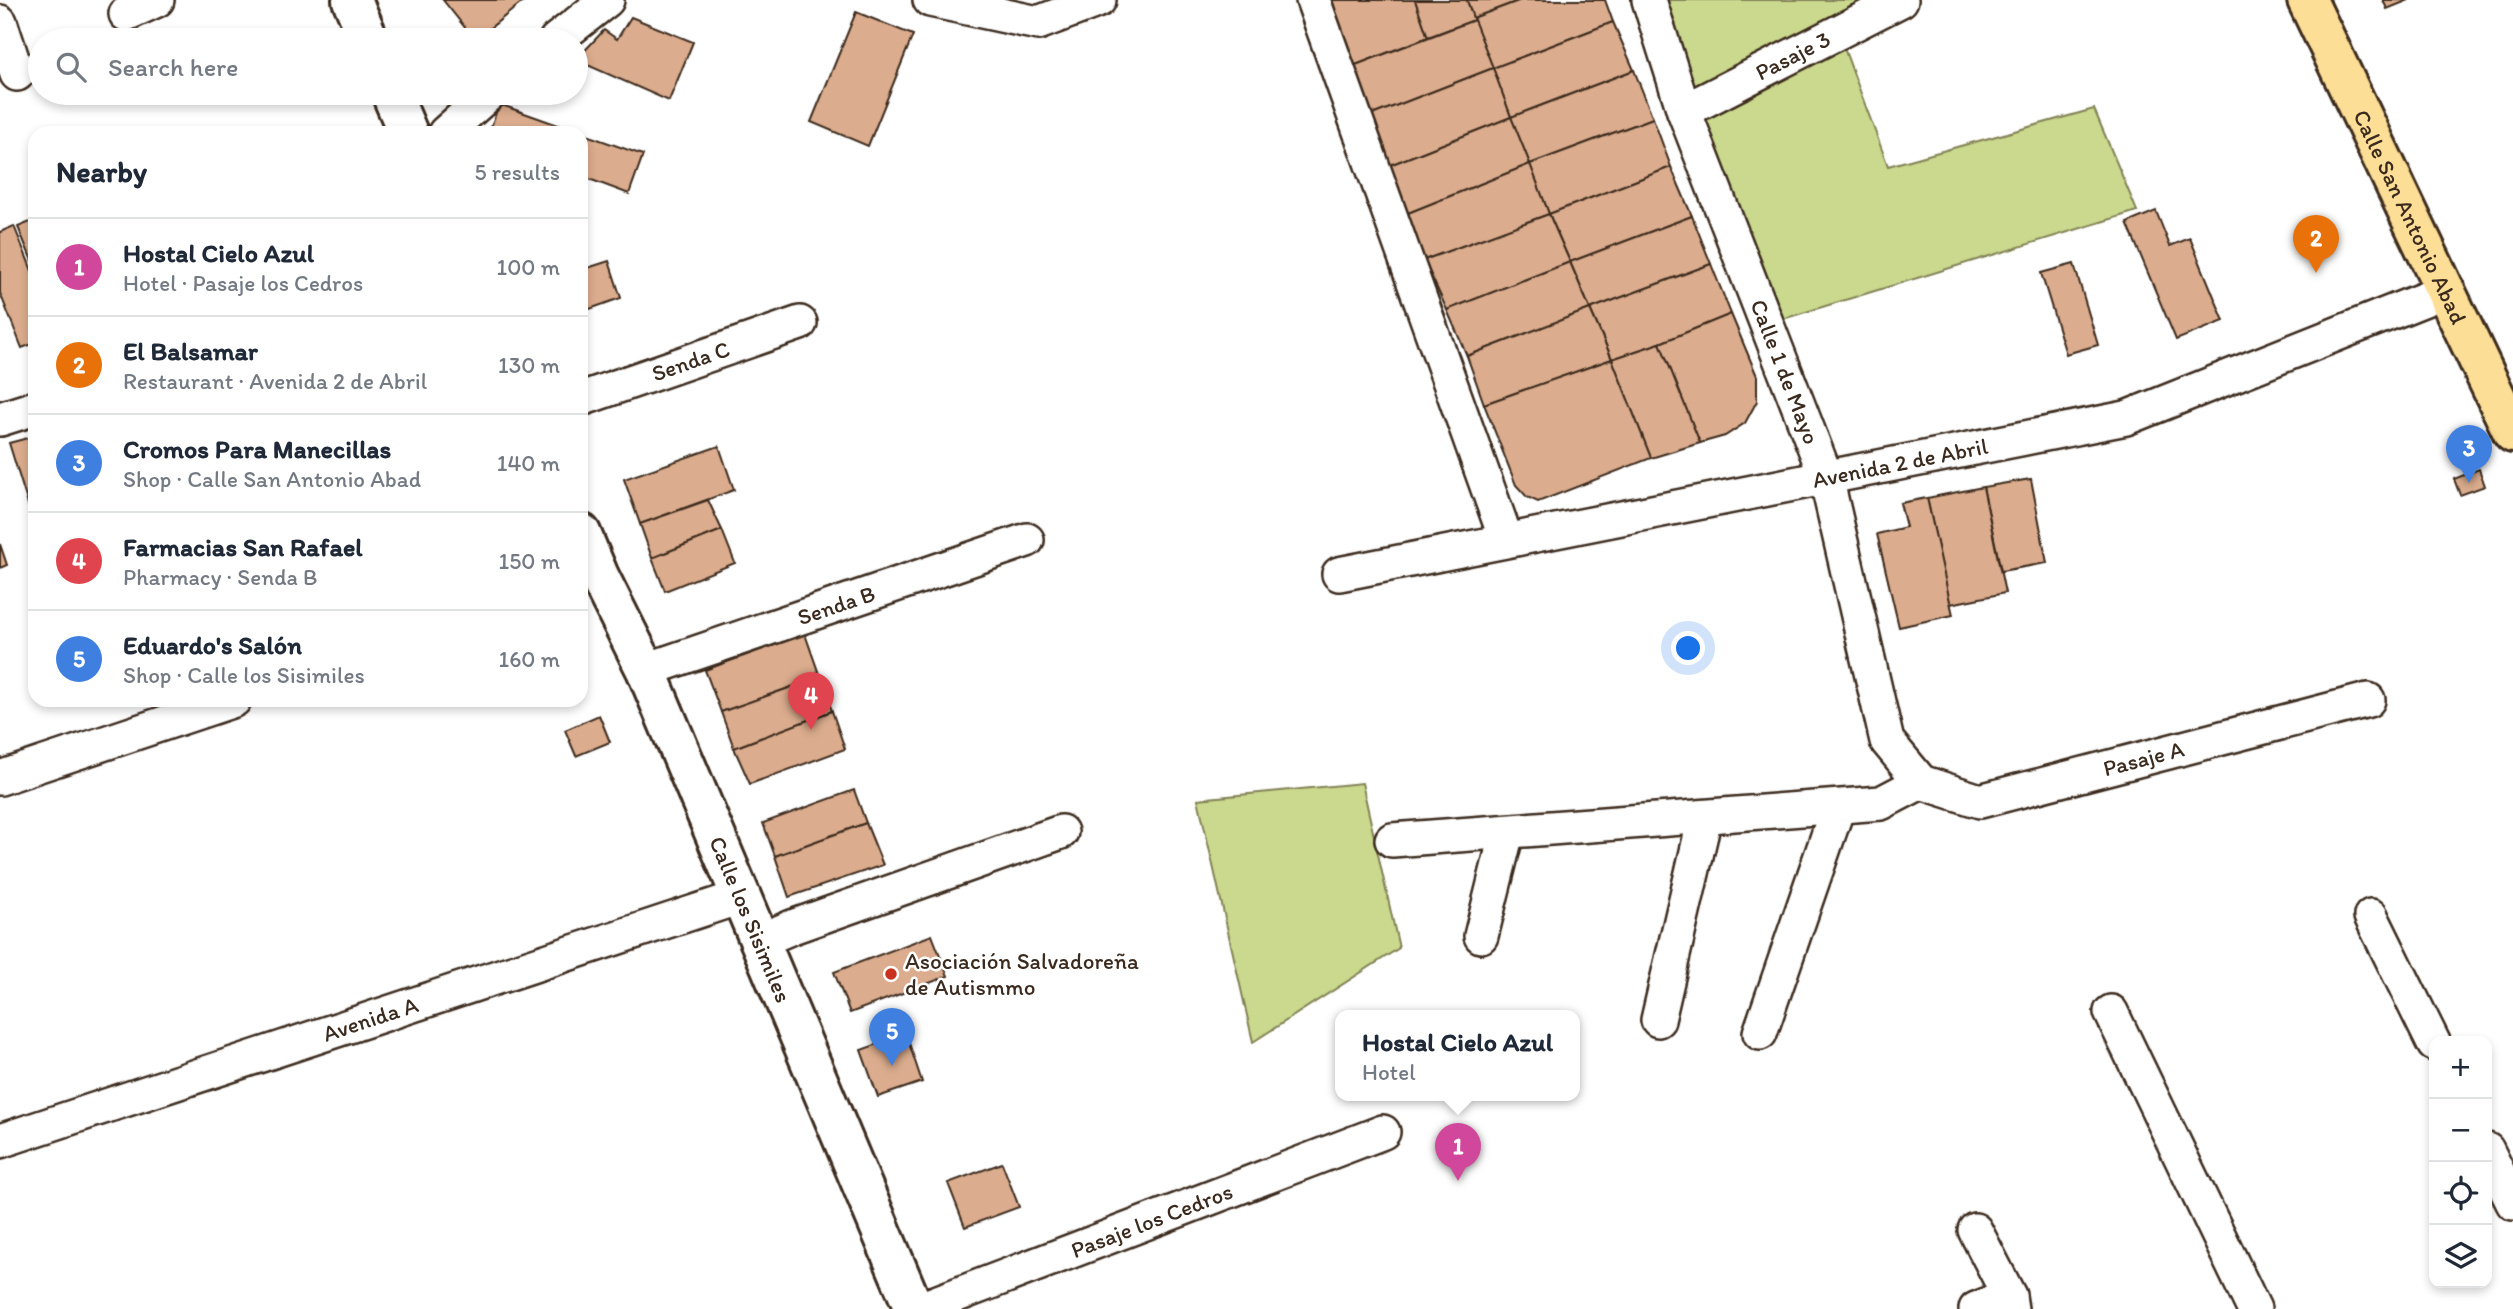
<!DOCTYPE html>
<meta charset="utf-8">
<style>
body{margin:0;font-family:Itim,sans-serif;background:#f6f6f7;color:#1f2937}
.controls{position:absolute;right:21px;bottom:21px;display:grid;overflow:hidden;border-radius:14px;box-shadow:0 4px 10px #0003}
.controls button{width:63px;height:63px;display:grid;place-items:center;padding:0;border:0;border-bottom:2px solid #e0e1e3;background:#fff;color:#1f2937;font:35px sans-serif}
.you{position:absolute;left:1689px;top:649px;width:24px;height:24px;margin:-18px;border:5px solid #fff;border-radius:50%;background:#1a73e8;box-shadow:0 0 0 10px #1a73e833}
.badge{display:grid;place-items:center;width:46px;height:46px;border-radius:50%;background:#d93025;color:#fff;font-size:23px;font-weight:700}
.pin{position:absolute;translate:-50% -58px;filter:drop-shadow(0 2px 4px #0008)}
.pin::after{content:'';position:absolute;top:37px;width:24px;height:21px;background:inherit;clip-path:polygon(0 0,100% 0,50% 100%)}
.popup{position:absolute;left:1335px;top:1010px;width:245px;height:91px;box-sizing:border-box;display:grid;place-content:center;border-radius:14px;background:#fff;filter:drop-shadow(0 2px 5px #0005);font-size:23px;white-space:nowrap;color:#747a83}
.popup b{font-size:26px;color:#1f2937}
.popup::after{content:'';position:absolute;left:50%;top:100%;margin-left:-14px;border:14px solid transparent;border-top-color:#fff}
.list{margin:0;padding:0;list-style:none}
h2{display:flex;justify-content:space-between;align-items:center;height:91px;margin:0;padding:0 28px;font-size:30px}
h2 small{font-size:23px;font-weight:400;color:#747a83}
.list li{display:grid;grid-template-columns:46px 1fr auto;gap:21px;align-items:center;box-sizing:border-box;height:98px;padding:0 28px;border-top:2px solid #e0e1e3}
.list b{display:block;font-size:26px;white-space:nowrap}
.list p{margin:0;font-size:23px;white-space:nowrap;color:#747a83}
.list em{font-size:23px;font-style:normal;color:#747a83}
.icon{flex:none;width:38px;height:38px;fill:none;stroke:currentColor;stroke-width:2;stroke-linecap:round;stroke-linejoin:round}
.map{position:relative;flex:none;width:2513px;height:1309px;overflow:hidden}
.search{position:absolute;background:#fff;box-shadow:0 4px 10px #0003;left:28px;top:28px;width:560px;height:77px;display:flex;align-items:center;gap:18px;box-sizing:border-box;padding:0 24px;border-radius:38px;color:#747a83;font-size:26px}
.panel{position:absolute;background:#fff;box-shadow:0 4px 10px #0003;left:28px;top:126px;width:560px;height:581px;border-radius:21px}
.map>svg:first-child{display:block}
.green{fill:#cad98d;stroke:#828256;stroke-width:2}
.building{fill:#dbac8d;stroke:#3b2a1e;stroke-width:2}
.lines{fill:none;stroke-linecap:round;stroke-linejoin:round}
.street-casing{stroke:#3b2a1e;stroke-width:38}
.secondary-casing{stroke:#3b2a1e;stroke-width:44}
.primary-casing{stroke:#3b2a1e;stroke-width:44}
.street{stroke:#fff;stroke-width:33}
.secondary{stroke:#fff;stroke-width:38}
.primary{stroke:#fdde96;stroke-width:38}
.poi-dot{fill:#c8321e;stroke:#fff;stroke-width:2.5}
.labels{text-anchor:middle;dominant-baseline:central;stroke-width:5;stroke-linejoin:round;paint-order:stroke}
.street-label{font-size:23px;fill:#3b2a1e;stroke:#fff}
.poi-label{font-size:23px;fill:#3b2a1e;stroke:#fff;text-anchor:start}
</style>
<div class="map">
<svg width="2513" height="1309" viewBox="0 0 2513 1309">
<rect width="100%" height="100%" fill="#fff"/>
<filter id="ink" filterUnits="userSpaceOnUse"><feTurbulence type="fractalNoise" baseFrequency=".0143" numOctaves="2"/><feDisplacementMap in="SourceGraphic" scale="14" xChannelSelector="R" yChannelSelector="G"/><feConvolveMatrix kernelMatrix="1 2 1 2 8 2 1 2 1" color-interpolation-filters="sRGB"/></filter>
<g filter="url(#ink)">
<g class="green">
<path d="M1653,0H1901L1838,32L1888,166L2094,109L2137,211L1773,322Z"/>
<path d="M1362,783L1399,948L1253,1042L1198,799Z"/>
</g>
<g class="building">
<path d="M443,0H525L475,40Z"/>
<path d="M1332,0H1415L1428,37L1353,66Z"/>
<path d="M1415,0H1467L1474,20L1428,37Z"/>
<path d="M1467,0H1521L1473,18Z"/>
<path d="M1521,0H1605L1613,22L1493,68L1473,18Z"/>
<path d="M2383,0H2409L2387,9Z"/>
<path d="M856,12L913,35L868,146L811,122Z"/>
<path d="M631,17L693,42L669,101L576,60L604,30L617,39Z"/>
<path d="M1474,20L1493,68L1372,115L1353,66Z"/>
<path d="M1613,22L1634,70L1511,117L1493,68Z"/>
<path d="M1493,68L1511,117L1390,165L1372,115Z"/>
<path d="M1634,70L1653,118L1530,164L1511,117Z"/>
<path d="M499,104L643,155L629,194L581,176V133H489Z"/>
<path d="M1511,117L1530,164L1408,213L1390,165Z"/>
<path d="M1653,118L1671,167L1549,214L1530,164Z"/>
<path d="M1530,164L1549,214L1424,260L1408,213Z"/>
<path d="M1671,167L1692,216L1570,262L1549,214Z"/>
<path d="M2156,211L2170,246L2190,238L2224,321L2176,340L2127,223Z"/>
<path d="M1549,214L1570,262L1447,310L1424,260Z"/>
<path d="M1692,216L1711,264L1590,309L1570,262Z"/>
<path d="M35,220V268L18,227Z"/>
<path d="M14,226L35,278V343L22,348L0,293V232Z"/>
<path d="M609,261L621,298L581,312V270Z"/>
<path d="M1570,262L1590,309L1467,356L1447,310Z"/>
<path d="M1711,264L1731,314L1660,343L1612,359L1590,309Z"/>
<path d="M2074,264L2098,345L2066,354L2041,273Z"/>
<path d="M1590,309L1612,359L1484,404L1467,356Z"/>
<path d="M1731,314L1757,376V401L1745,423L1725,436L1700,443L1660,343Z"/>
<path d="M1660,343L1700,443L1651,458L1612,359Z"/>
<path d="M1612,359L1651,458L1538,502L1527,497L1516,485L1484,404Z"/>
<path d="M35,436V527L9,443Z"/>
<path d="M719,446L734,490L640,524L624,479Z"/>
<path d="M2479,469L2485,486L2460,495L2454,479Z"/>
<path d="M2031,479L2047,563L2001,571L1983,487Z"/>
<path d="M1983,487L2005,593L1950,604L1927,498Z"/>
<path d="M1927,498L1953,615L1899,627L1877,534L1906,527L1900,503Z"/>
<path d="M708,500L722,530L652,558L640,524Z"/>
<path d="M722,530L735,563L665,591L652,558Z"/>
<path d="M0,544L7,565L0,568Z"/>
<path d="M805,634L820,677L721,712L705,670Z"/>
<path d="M820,677L832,711L734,748L721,712Z"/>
<path d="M832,711L845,749L750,784L734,748Z"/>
<path d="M599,715L610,742L576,756L565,730Z"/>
<path d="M854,790L866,823L775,856L763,823Z"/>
<path d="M866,823L883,865L789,897L775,856Z"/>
<path d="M932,935L948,976L850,1013L834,972Z"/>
<path d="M906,1034L922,1082L878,1097L861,1050Z"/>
<path d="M1002,1163L1019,1207L965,1227L948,1183Z"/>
</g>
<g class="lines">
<defs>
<g id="street">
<path d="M930,0L1038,23L1099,0"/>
<path d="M1313,0L1506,539"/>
<path id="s1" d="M1649,0L1684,111L1826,477L1887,741L1921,782"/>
<path d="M126,14L157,0"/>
<path d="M0,22L17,74"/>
<path d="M556,40L607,0"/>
<path id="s2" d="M1684,111L1901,0"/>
<path d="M445,133L490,93"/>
<path id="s3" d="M581,399L800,323"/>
<path d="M0,419L35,408"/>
<path id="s4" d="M1339,574L2126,418L2445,291"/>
<path id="s5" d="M646,670L1027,540"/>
<path d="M0,778L234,700"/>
<path id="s6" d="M1921,782L1980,801L2368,700"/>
<path d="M1392,840L1881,803L1921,782"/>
<path d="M2371,916L2434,1044"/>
<path d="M1481,936L1507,832"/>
<path d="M759,941L792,927L1061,832"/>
<path d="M2111,1012L2254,1309"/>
<path d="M1658,1020L1705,817"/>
<path d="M1760,1033L1838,807"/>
<path id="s7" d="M0,1141L740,897"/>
<path d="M2487,1150L2513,1203"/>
<path d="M1975,1230L2009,1296L2011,1309"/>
<path id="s8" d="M920,1309L1383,1132"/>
<path d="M1976,1309L2009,1296"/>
</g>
<g id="secondary">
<path d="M352,0L369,40"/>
<path d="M391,93L408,133"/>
<path id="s9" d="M581,533L599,576L646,670L914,1309"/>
</g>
<g id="primary">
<path id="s10" d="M2307,0L2513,433"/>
</g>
</defs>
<use href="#street" class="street-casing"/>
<use href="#secondary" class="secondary-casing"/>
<use href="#primary" class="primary-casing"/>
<use href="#street" class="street"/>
<use href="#secondary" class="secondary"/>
<use href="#primary" class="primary"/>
</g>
</g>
<circle class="poi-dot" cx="891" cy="974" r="7"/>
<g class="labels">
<g class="street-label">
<text stroke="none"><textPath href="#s2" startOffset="122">Pasaje 3</textPath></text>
<text stroke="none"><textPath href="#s10" startOffset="240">Calle San Antonio Abad</textPath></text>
<text stroke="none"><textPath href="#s3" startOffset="116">Senda C</textPath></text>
<text stroke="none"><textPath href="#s1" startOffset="396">Calle 1 de Mayo</textPath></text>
<text stroke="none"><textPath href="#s4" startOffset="572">Avenida 2 de Abril</textPath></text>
<text stroke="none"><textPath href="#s5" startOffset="201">Senda B</textPath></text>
<text stroke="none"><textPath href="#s6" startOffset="231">Pasaje A</textPath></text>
<text stroke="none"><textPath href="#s9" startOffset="422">Calle los Sisimiles</textPath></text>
<text stroke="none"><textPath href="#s7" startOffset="390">Avenida A</textPath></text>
<text stroke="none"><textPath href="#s8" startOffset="248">Pasaje los Cedros</textPath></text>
</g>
<g class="poi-label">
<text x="905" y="961">Asociación Salvadoreña<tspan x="905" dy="26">de Autismmo</tspan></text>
</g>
</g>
</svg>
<div class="controls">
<button>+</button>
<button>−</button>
<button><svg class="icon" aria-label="locate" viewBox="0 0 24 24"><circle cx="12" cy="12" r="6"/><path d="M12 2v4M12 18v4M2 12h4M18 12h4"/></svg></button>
<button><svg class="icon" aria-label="layers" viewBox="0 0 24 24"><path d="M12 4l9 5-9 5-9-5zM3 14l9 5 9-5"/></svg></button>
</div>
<div class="you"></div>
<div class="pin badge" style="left:1458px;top:1181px;background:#d1479c">1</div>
<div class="popup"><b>Hostal Cielo Azul</b>Hotel</div>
<div class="pin badge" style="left:2316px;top:273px;background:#e8710a">2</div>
<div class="pin badge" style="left:2469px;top:483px;background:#3f7fe0">3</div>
<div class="pin badge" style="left:811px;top:730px;background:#e0444e">4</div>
<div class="pin badge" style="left:892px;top:1066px;background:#3f7fe0">5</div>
<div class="search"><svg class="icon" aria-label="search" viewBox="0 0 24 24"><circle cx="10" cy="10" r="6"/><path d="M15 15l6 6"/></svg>Search here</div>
<section class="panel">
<h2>Nearby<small>5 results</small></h2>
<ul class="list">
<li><span class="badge" style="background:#d1479c">1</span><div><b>Hostal Cielo Azul</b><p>Hotel · Pasaje los Cedros</p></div><em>100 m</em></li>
<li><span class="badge" style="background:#e8710a">2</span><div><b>El Balsamar</b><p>Restaurant · Avenida 2 de Abril</p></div><em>130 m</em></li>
<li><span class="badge" style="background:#3f7fe0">3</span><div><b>Cromos Para Manecillas</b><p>Shop · Calle San Antonio Abad</p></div><em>140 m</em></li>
<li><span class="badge" style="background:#e0444e">4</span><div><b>Farmacias San Rafael</b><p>Pharmacy · Senda B</p></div><em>150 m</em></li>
<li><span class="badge" style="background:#3f7fe0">5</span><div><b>Eduardo's Salón</b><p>Shop · Calle los Sisimiles</p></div><em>160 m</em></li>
</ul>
</section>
</div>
